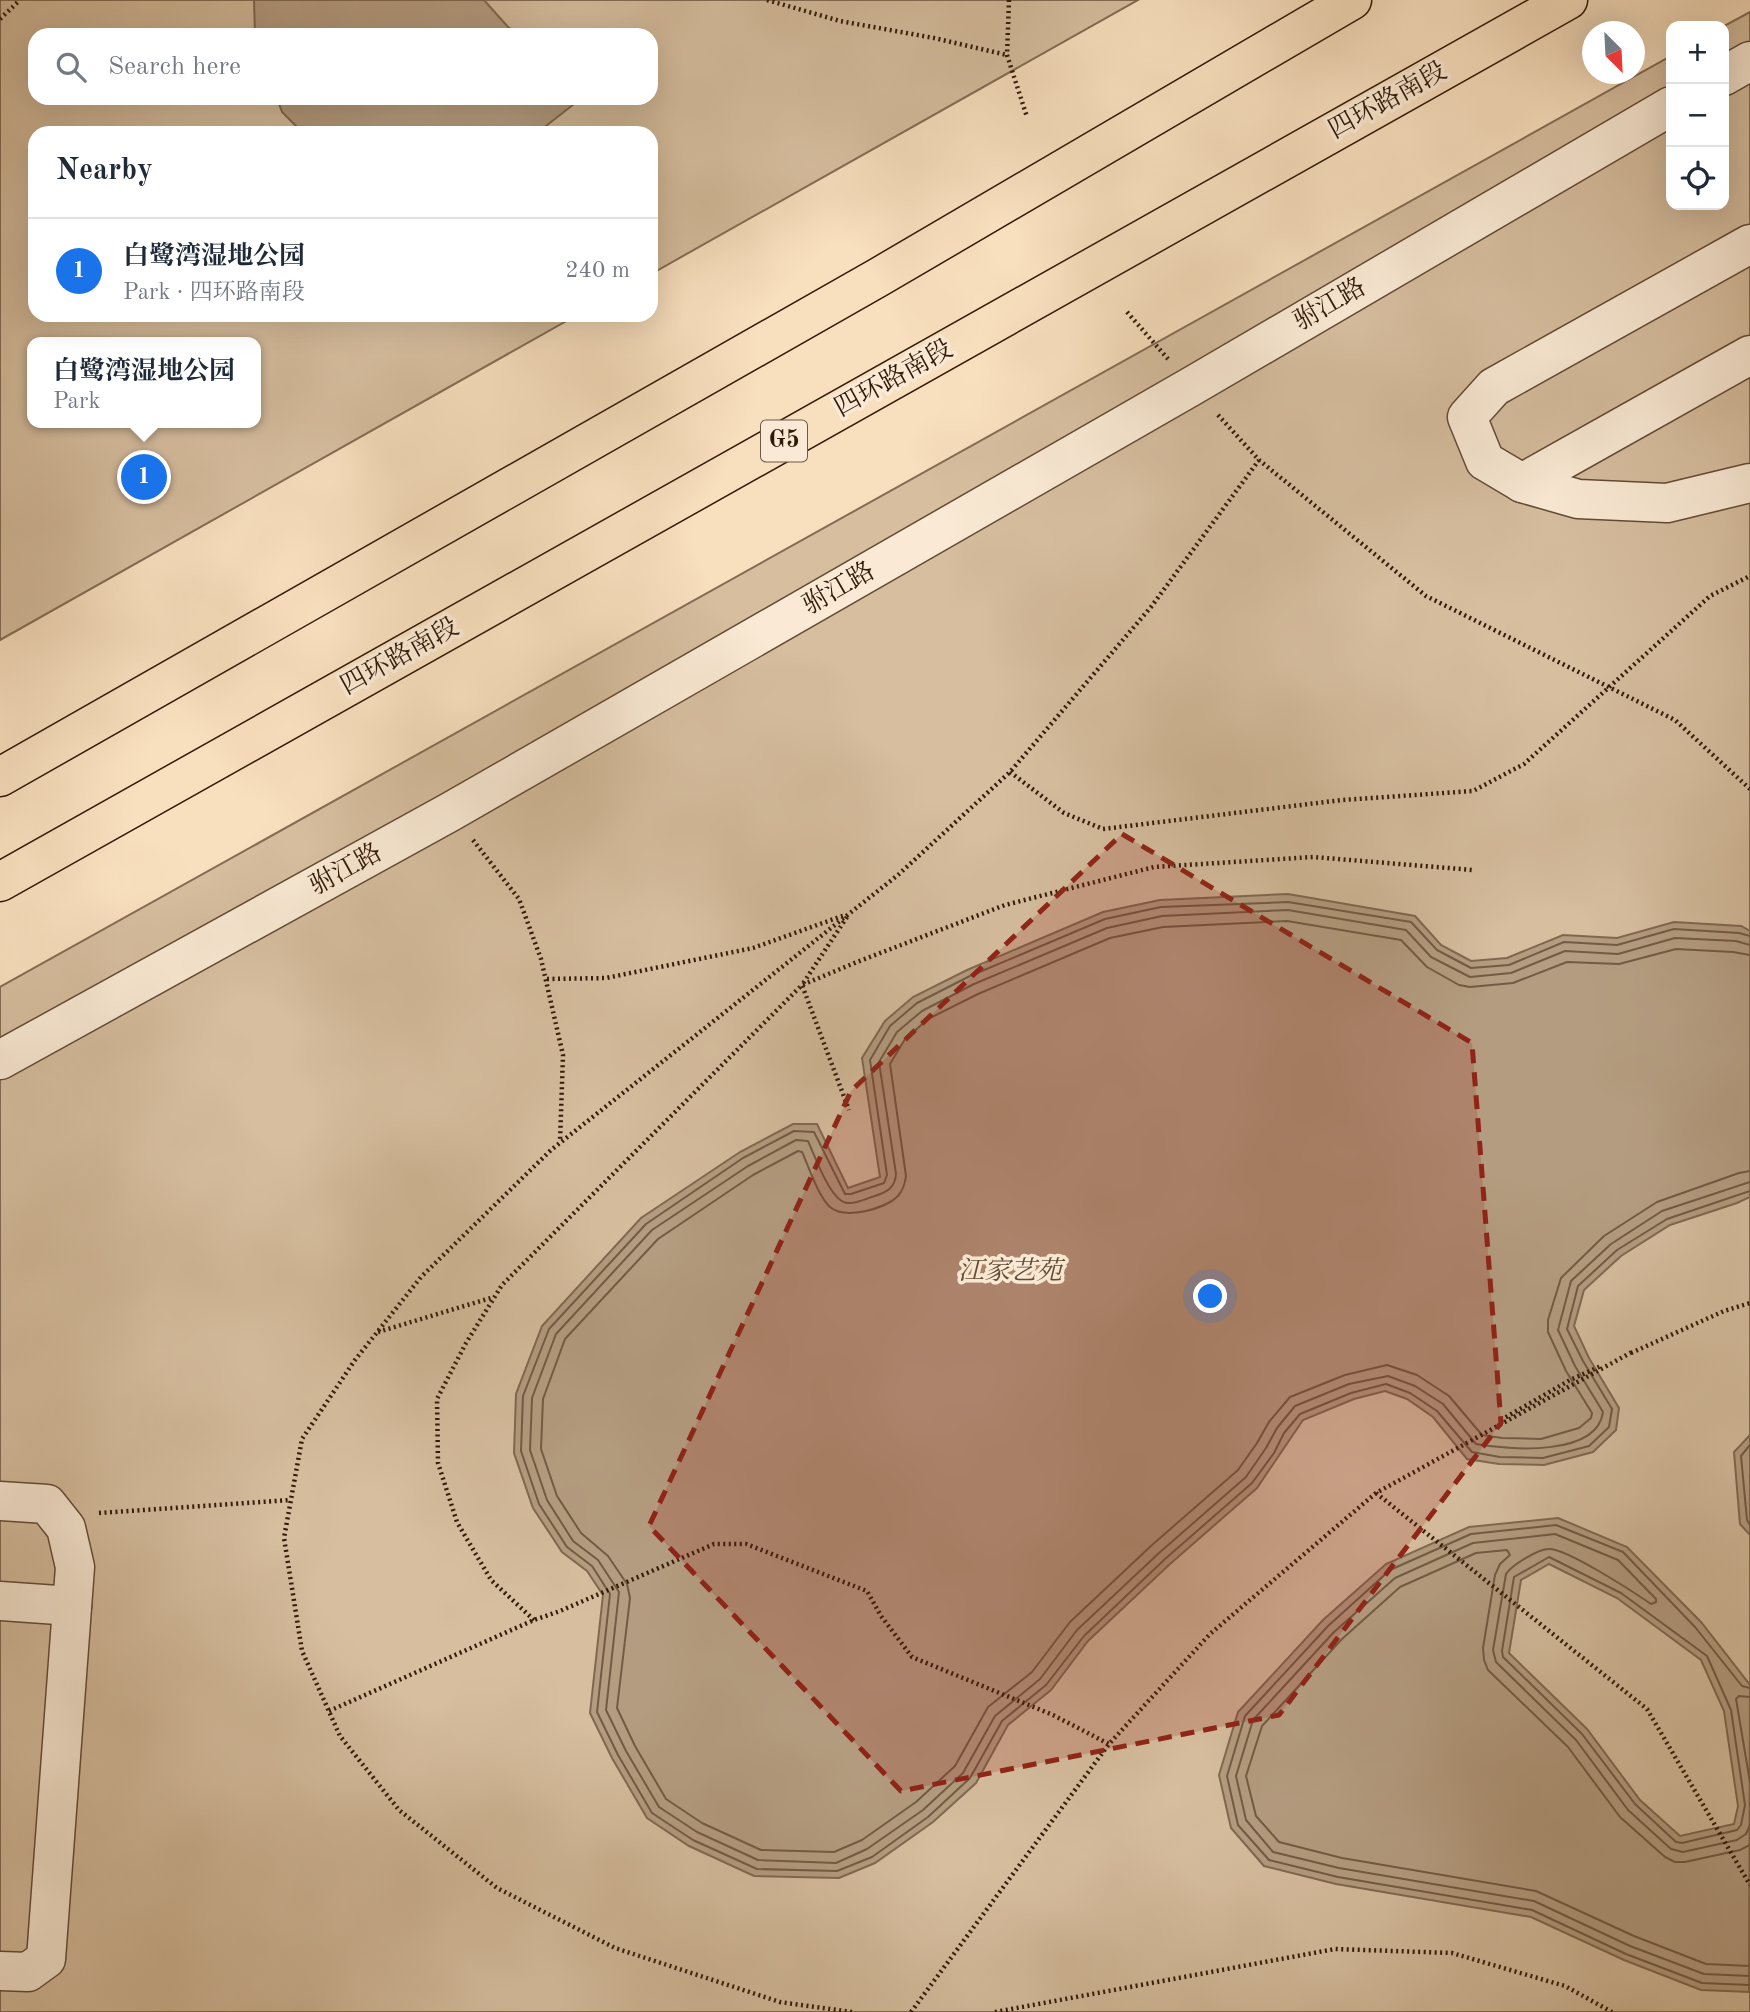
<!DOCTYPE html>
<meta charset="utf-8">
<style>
body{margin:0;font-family:"Old Standard TT","Noto Serif SC",serif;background:#f6f6f7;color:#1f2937}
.controls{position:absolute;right:21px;top:21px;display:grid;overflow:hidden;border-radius:14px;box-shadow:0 7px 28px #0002}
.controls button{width:63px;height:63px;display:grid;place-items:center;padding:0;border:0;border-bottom:2px solid #e0e1e3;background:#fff;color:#1f2937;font:35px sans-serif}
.compass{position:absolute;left:1582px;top:21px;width:63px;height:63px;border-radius:50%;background:#fff;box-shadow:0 7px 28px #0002;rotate:156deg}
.you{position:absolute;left:1211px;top:1297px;width:24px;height:24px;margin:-18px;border:5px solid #fff;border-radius:50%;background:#1a73e8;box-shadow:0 0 0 10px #1a73e833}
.badge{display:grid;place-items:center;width:46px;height:46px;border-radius:50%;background:#1a73e8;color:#fff;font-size:23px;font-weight:700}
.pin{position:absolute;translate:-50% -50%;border:4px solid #fff;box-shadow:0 2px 7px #0006}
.popup{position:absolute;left:27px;top:337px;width:234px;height:91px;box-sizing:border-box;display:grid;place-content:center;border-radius:14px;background:#fff;filter:drop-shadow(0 2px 5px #0005);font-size:23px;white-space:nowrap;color:#747a83}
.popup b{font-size:26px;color:#1f2937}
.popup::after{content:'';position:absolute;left:50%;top:100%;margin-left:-14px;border:14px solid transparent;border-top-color:#fff}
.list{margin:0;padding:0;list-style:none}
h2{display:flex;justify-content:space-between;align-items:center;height:91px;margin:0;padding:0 28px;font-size:30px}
h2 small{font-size:23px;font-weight:400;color:#747a83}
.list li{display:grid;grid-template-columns:46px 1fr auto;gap:21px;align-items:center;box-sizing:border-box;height:105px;padding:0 28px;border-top:2px solid #e0e1e3}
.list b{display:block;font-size:26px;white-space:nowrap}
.list p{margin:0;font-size:23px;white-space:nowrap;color:#747a83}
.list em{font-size:23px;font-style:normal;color:#747a83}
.icon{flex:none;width:38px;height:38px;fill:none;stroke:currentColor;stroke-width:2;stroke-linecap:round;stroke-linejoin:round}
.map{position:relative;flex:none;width:1750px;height:2012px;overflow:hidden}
.search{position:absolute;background:#fff;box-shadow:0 7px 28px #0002;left:28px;top:28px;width:630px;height:77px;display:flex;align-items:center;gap:18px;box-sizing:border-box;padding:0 24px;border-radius:21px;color:#747a83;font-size:26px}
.panel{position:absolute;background:#fff;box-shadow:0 7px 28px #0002;left:28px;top:126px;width:630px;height:196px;border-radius:21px}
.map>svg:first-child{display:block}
.green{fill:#d6be9f;stroke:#846c54;stroke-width:2;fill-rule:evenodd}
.water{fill:#b49c80;stroke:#806850;stroke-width:2;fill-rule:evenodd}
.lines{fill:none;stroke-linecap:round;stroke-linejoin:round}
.shore{stroke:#725b44;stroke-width:2}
.minor-casing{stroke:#634b36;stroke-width:41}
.highway-casing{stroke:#311a08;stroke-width:41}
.path{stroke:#311a08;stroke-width:4.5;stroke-dasharray:2 3.5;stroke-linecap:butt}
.minor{stroke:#faead5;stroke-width:38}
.highway{stroke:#f8dfbe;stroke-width:38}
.marked{fill:#8f2418;fill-opacity:0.2;stroke:#8f2418;stroke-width:5;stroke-dasharray:14 9;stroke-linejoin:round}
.labels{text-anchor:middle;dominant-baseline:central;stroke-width:7;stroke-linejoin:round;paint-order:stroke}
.shield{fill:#faead5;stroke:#6d5846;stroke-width:2}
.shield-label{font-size:24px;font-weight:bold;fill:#311a08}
.street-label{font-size:26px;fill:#311a08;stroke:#faead5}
.park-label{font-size:26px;font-style:italic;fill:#634b35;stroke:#faead5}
</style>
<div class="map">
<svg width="1750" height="2012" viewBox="0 0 1750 2012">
<rect width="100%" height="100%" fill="#f8dfbe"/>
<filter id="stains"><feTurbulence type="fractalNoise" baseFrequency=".00286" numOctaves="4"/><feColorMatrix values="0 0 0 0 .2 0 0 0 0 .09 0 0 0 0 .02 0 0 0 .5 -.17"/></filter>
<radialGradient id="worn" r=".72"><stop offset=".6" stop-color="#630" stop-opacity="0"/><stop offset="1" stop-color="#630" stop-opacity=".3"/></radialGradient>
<g class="green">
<path d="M0,0H1138L651,274V133H35V315H577L0,640ZM35,35H651V98H35ZM32,342H256V423H32Z"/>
<path d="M1750,12V2012H0V987L1671,56V205H1724V26Z"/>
</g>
<g class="water">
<path d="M254,0H484L508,27L522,35H255Z"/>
<path d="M277,98H571L574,104L537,133H303L282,112Z"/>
<path d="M1288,894L1415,916L1441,945L1471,961L1507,958L1563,935L1617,938L1674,922L1741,926L1750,931V1197L1737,1203L1670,1225L1621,1256L1584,1290L1574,1326L1589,1358L1619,1408L1616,1430L1593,1452L1544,1465L1499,1464L1467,1459L1433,1417L1407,1399L1385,1391L1354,1399L1303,1420L1257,1488L1170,1564L1088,1641L1051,1690L1008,1725L976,1783L933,1822L875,1863L839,1878L754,1876L689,1846L647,1818L612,1758L590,1713L603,1595L587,1571L562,1552L533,1508L514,1453L516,1394L542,1326L641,1218L740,1152L793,1124H817L848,1188L880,1177L862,1058L885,1021L913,997L967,970L1103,912L1160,900Z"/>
<path d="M1750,1435V1535L1740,1524L1734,1452Z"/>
<path d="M1558,1518L1627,1547L1701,1622L1750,1685L1749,1992L1701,1990L1624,1960L1531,1917L1336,1884L1264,1866L1231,1828L1219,1775L1238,1712L1323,1620L1386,1564L1469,1527ZM1549,1564L1617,1598L1701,1660L1724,1711L1738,1806L1734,1824L1680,1836L1640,1800L1587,1729L1509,1653L1521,1580Z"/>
</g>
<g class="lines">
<g class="shore">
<path d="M1750,936L1739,933L1674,929L1617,945L1564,942L1509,965L1471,968L1437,950L1411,922L1288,902L1161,907L1105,919L970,976L917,1003L890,1026L870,1060L887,1175L884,1183L851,1194H845L814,1132L794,1131L743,1158L646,1224L549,1329L523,1396L521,1451L539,1504L567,1547L592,1566L610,1594L597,1712L618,1755L652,1813L693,1840L757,1869L837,1871L872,1857L928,1817L970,1778L1002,1721L1046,1685L1084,1636L1165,1559L1252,1483L1274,1453L1284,1433L1300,1414L1351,1393L1386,1384L1410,1393L1437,1411L1472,1452L1500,1457L1543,1458L1589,1446L1609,1427L1612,1409L1583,1361L1567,1329L1578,1286L1617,1250L1667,1219L1750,1191"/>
<path d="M1750,945L1736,941L1675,938L1618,954L1565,951L1511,973L1470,977L1431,957L1406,930L1288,910L1162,916L1107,928L974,984L922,1011L897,1032L879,1062L896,1174C895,1188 887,1192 875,1196C867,1198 857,1204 848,1203C831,1203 815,1156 808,1141L796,1140L748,1166L652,1230L556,1334L532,1398L530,1450L547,1500L573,1541L598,1560L619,1592L606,1710L626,1751L659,1807L697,1832L758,1860L836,1863L867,1849L923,1810L963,1773L995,1716L1040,1679L1077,1630L1159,1553L1246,1477L1266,1448L1277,1428L1295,1406L1349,1384L1388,1376L1415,1386L1443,1404L1476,1444C1509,1450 1597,1457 1603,1412L1575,1366L1558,1330L1571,1281L1611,1244L1662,1211L1750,1182"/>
<path d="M1750,955L1733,952L1676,949L1619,964L1567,962L1513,983L1470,987L1459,985L1427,967L1401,940L1287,921L1163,927L1110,938L978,994L928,1019L905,1039L890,1064L906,1176C905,1184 903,1190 898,1196C885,1209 845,1220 830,1207C818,1196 809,1167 802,1152L798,1151L753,1175L658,1239L565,1339L543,1399L541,1449L557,1496L581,1533L608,1556L627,1584L630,1598L617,1708L635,1746L666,1799L702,1823L761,1850L834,1852L862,1840L916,1802L955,1766L988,1707L1032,1672L1070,1622L1152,1545L1238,1470L1257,1443L1269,1422L1290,1397L1345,1375L1387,1365L1417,1375L1449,1396L1482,1435L1502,1438L1541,1439L1579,1428L1591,1418L1592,1413L1566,1371L1548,1332V1320L1561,1278L1604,1236L1657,1202L1739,1173L1750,1171"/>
<path d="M1750,1445L1741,1456L1747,1520L1750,1525"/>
<path d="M1549,1557L1621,1593L1707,1656L1731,1710L1745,1805L1741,1825L1737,1830L1682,1843L1676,1842L1635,1804L1582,1734L1503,1657L1502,1651L1514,1577Z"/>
<path d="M1750,1688L1742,1686L1695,1627L1623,1552L1556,1525L1471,1534L1390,1570L1328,1626L1245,1716L1227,1776L1238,1825L1269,1860L1338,1877L1532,1910L1626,1954L1702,1983L1750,1985"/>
<path d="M1750,1697L1739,1696L1736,1699L1750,1782"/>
<path d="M1750,1825L1746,1834L1737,1840L1683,1852L1671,1849L1628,1810L1576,1740L1496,1662L1493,1650L1506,1574C1512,1565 1538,1549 1549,1549C1566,1548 1635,1593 1651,1604L1656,1602V1599L1618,1560L1555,1534L1473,1543L1395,1578L1334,1632L1253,1720L1236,1776L1246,1820L1273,1852L1339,1868L1534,1901L1630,1946L1704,1974L1750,1976"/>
<path d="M1750,1845L1740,1850L1685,1862H1675L1665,1857L1620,1817L1568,1747L1488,1670L1484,1660L1483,1648L1495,1575L1500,1564L1510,1555L1507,1550L1476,1553L1400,1587L1342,1639L1262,1726L1246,1776L1256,1816L1279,1842L1342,1858L1536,1891L1634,1936L1706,1964L1750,1966"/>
</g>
<defs>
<g id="minor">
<path d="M1724,76L1750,61"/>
<path d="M1750,244L1494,387L1467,417L1485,461L1522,483L1578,499L1667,503L1750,483"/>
<path d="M1522,483L1750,355"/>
<path d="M0,1060L450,812L1192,386L1671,106"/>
<path d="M0,1501L47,1504L66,1528L75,1567L46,1959L28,1972L0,1971"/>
<path d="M0,1601L72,1606"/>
</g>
<g id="highway">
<path d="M0,777L879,277L1352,0"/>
<path d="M0,882L1568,0"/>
</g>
</defs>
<use href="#minor" class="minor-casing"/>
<use href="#highway" class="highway-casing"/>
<g class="path">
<path d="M767,0L840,21L934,38L1007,55"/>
<path d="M1009,0L1007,55L1027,117"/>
<path d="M0,19L20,0"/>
<path d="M1127,312L1168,359"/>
<path d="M1218,415L1259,460L1426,596L1675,720L1750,789"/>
<path d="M1010,772L1064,813L1103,829L1342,800L1473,791L1524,764L1710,596L1750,576"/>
<path d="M473,840L519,899L541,959L563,1055L560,1142"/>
<path d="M847,917L802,985L849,1110"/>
<path d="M547,979L606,978L753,948L845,915"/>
<path d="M378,1332L494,1297"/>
<path d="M1631,1353L1724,1311L1750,1303"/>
<path d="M1501,1420L1570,1380L1601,1366"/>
<path d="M1376,1493L1647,1709L1750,1885"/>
<path d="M99,1513L291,1500"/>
<path d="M534,1620L491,1580L457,1522L438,1463L437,1399L466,1343L502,1285L802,985L857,962L1005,905L1154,867L1313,857L1473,870"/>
<path d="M329,1711L534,1620L560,1611L714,1544H746L867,1591L881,1616L912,1657L1053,1715L1109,1744"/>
<path d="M852,2012L780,2002L615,1948L497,1888L399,1810L340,1736L302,1651L284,1538L302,1439L355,1360L421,1277L551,1150L898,875L1010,772L1151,607L1259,460"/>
<path d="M911,2012L1109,1744L1210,1634L1376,1493L1632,1352"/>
<path d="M995,2012L1335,1949L1452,1953L1565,1986L1612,2012"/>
</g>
<use href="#minor" class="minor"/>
<use href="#highway" class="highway"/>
</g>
<path class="marked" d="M1122,834L1472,1043L1501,1423L1279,1715L901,1791L649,1526L851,1091Z"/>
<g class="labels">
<rect class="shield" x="761" y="420.5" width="46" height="41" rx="5"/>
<g class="shield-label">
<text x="784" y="441">G5</text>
</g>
<g class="street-label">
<text transform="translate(1388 101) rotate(-29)">四环路南段</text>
<text transform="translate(1330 305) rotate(-30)">驸江路</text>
<text transform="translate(894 379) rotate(-29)">四环路南段</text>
<text transform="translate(839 589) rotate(-30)">驸江路</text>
<text transform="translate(400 657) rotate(-29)">四环路南段</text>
<text transform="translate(346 870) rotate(-29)">驸江路</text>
</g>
<g class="park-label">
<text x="1010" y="1272">江家艺苑</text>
</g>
</g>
<rect width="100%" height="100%" filter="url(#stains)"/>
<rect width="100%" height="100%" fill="url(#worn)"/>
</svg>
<div class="controls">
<button>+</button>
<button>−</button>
<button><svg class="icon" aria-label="locate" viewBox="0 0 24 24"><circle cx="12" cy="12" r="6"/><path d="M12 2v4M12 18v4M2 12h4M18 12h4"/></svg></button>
</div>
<svg class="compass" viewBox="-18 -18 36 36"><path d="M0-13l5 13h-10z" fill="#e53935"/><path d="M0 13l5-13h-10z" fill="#747a83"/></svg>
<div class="you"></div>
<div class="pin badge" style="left:144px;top:477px">1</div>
<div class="popup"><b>白鹭湾湿地公园</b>Park</div>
<div class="search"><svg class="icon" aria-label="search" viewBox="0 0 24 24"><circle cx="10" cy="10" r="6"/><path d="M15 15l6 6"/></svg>Search here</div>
<section class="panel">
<h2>Nearby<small></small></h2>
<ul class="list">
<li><span class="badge">1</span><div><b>白鹭湾湿地公园</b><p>Park · 四环路南段</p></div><em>240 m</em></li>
</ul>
</section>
</div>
